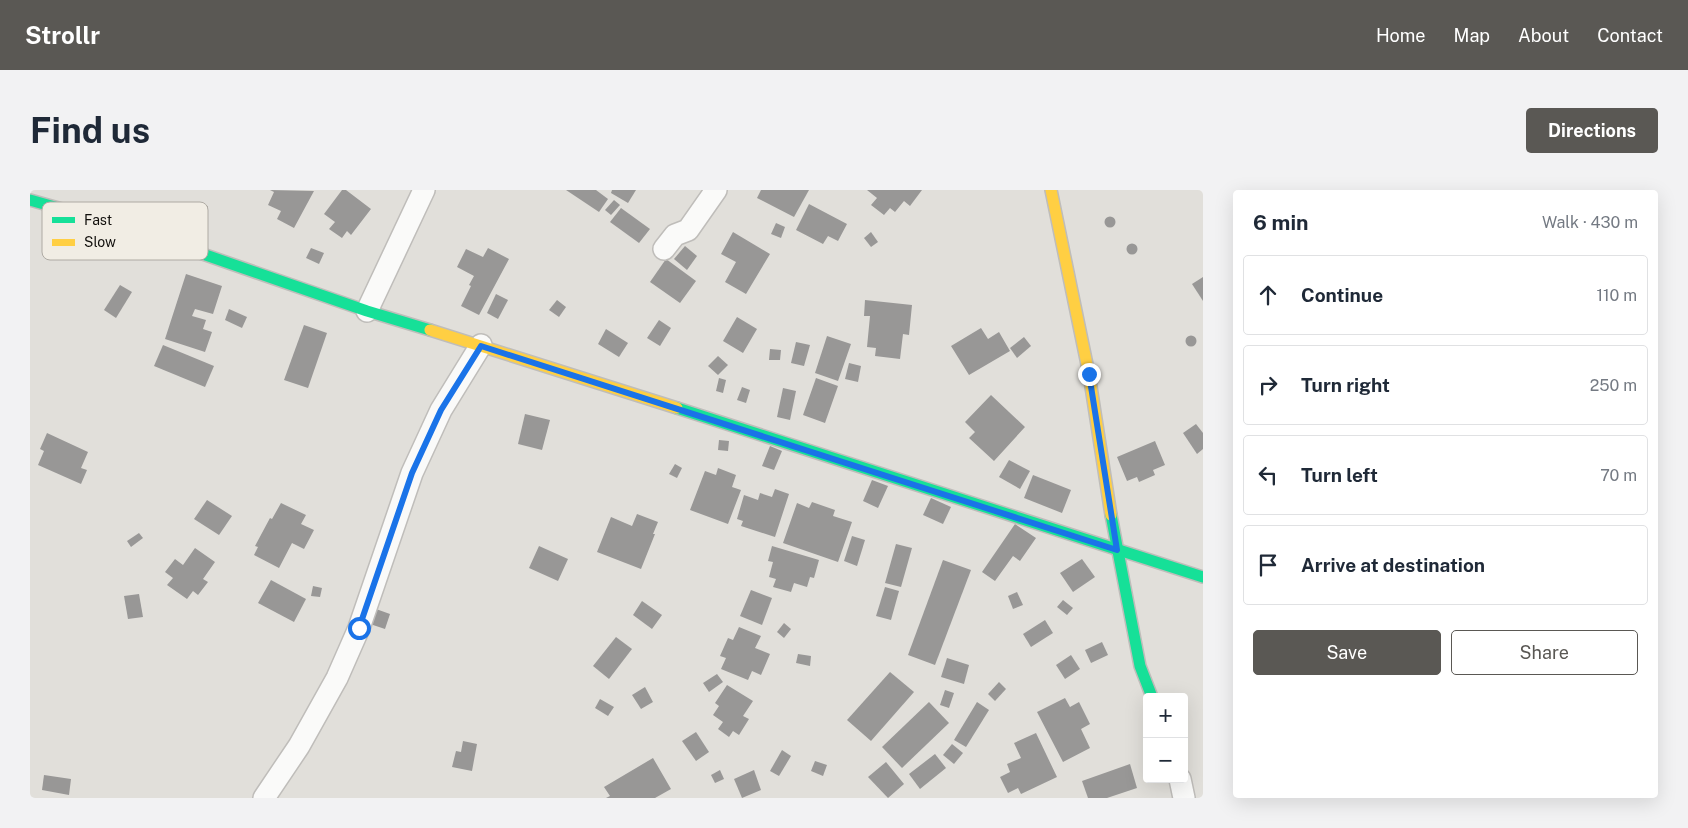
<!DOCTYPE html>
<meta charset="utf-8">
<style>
body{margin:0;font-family:"Public Sans",sans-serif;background:#f2f2f3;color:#1f2937}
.controls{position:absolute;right:15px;bottom:15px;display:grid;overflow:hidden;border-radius:5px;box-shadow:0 5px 20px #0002}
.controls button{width:45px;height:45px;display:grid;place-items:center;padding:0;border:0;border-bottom:1px solid #e0e1e3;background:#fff;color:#1f2937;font:25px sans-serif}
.stop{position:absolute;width:15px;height:15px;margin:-11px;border:4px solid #1a73e8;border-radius:50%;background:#fff}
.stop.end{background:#1a73e8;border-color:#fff;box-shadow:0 1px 5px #0008}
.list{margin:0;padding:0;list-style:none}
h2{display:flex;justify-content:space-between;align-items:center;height:65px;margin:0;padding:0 20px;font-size:21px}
h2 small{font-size:16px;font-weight:400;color:#747a83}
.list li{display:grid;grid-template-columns:32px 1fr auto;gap:15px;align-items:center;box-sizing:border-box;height:80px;margin:0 10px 10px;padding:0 10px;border:1px solid #e0e1e3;border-radius:5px}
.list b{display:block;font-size:19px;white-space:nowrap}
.list em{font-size:16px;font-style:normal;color:#747a83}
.actions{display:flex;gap:10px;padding:15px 20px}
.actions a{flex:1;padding:11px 0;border:1px solid #5a5854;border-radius:5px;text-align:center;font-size:18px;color:#5a5854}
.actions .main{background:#5a5854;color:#fff}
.icon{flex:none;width:28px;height:28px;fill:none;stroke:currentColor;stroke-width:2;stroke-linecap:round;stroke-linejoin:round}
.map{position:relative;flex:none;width:1173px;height:608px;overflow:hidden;border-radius:5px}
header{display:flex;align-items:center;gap:30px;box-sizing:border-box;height:70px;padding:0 25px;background:#5a5854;color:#fff}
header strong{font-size:24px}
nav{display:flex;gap:28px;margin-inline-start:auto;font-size:18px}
.intro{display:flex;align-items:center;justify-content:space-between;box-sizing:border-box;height:120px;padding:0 30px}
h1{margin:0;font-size:35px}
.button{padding:12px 22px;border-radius:5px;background:#5a5854;color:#fff;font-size:18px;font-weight:700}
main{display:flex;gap:30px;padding:0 30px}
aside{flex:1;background:#fff;border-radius:5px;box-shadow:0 5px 20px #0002}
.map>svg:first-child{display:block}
.building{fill:#989796}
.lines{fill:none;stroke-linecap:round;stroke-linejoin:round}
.street-casing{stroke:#bfbdba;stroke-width:24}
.fast-casing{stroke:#bfbdba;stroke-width:14}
.slow-casing{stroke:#bfbdba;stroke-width:14}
.street{stroke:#fafaf9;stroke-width:21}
.fast{stroke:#16e098;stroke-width:11}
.slow{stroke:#ffcf43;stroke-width:11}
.route{stroke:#1a73e8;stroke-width:6}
.key{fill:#f1ede4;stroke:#aeaaa3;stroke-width:1}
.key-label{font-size:14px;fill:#110f0c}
</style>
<header>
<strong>Strollr</strong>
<nav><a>Home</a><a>Map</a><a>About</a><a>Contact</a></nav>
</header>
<div class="intro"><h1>Find us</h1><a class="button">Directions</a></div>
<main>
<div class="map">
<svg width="1173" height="608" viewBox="0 0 1173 608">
<rect width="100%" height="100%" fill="#e1dfda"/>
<g class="building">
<path d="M240,0L284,1L264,38L247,29L251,21L238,15L244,2Z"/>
<path d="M312,0H316L341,19L321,45L317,41L312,48L299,39L305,32L294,24Z"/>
<path d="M536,0H566L578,9L569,22Z"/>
<path d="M582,0H606L598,13L581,3Z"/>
<path d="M731,0H779L764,27L727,8Z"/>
<path d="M837,0H892L880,16L874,11L865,22L860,18L854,25L841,15L847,8Z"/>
<path d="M584,10L590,15L581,25L575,20Z"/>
<path d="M779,14L817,34L808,51L798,46L793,54L766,40Z"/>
<path d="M169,15L178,16L177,29L168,28Z"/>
<path d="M591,18L620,39L609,53L580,32Z"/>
<circle cx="1080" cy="32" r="5.5"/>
<path d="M746,33L755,37L751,48L741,44Z"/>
<path d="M703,42L740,64L716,104L695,92L706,72L691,64Z"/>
<path d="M841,42L848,52L841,57L834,48Z"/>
<circle cx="1102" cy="59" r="5.5"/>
<path d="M655,56L667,66L657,80L644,69Z"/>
<path d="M281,58L294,63L289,74L276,68Z"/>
<path d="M458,58L479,69L449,125L431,116L441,96L439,95L444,86L427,77L436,59L453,67Z"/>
<path d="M636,69L666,91L650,113L620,92Z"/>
<path d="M156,84L192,96L183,124L165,119L162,126L176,130L173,139L182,142L175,162L135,149Z"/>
<path d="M1173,87V111L1162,94Z"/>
<path d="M90,95L102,102L86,128L74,120Z"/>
<path d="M466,104L478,110L468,129L457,123Z"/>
<path d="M527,110L536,117L529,127L519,120Z"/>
<path d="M835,110L882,115L879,145L873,144L870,169L845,166L846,158L837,157L840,126H834Z"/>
<path d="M199,119L217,127L212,138L195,130Z"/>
<path d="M707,127L727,139L713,163L693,151Z"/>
<path d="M629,130L641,138L630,156L617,148Z"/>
<path d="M274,135L297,143L278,198L254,190Z"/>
<path d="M951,138L958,149L969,142L980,161L939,185L921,156Z"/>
<path d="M576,139L598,153L589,167L568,154Z"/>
<circle cx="1161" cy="151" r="5.5"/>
<path d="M797,146L821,154L808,191L785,183Z"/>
<path d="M994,147L1001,156L987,168L980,158Z"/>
<path d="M766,152L780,155L774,176L761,173Z"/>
<path d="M133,155L184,176L175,197L124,176Z"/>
<path d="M740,159L751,160L750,170H739Z"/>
<path d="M688,166L698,175L688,185L678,176Z"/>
<path d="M819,173L831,176L828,192L815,189Z"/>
<path d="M689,188L696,190L693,203L686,201Z"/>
<path d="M786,188L808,196L795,233L773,225Z"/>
<path d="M712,197L720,200L716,213L707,210Z"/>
<path d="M753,198L766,201L760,230L747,227Z"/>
<path d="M961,205L995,237L964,271L939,248L945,242L935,232Z"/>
<path d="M495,224L520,230L512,260L488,254Z"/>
<path d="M1166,234L1173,243V259L1167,264L1153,243Z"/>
<path d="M17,243L58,262L51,278L57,280L51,294L8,275L14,261L10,259Z"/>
<path d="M689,250L699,251L698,261L688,260Z"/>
<path d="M1125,251L1135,275L1123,280L1125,285L1109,292L1107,287L1097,291L1087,267Z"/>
<path d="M740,256L752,261L744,280L732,276Z"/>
<path d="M979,270L1000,281L990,299L969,287Z"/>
<path d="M645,274L652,278L647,288L639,284Z"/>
<path d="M688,278L706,285L702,297L711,300L698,334L660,320L675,281L686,285Z"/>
<path d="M1003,285L1041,300L1032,323L994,308Z"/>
<path d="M842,290L858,296L848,318L833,311Z"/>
<path d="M745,299L759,304L745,347L711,336L713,331L707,329L714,305L728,310L730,303L742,307Z"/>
<path d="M901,308L921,317L913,334L893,325Z"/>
<path d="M177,310L202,326L189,345L164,329Z"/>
<path d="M782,312L805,320L803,326L822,332L808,372L753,353L767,313L779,318Z"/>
<path d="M251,313L276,325L271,334L284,340L274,359L262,353L249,378L224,365L228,357L225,356L240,328L242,329Z"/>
<path d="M607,324L628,332L623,344H625L611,379L567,362L581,327L602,336Z"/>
<path d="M985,334L1006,348L990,371L983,366L965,391L952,382Z"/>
<path d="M109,343L113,348L101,357L97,351Z"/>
<path d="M822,346L835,350L827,376L814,371Z"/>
<path d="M866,354L882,358L871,397L855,393Z"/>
<path d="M509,356L538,369L528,391L499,378Z"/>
<path d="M742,356L789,370L784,388L780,387L777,397L764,393L761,402L743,397L746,389L739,387L743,372L738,371Z"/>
<path d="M165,358L185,372L173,389L178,392L168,405L163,401L157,409L137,395L143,388L135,382L145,369L153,375Z"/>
<path d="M1052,369L1065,387L1043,402L1030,383Z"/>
<path d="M913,370L941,380L905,475L878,465Z"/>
<path d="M241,390L276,409L264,432L228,413Z"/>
<path d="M283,396L292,398L290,407L281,406Z"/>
<path d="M855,397L869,401L861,430L846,426Z"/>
<path d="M721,400L742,408L732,435L710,426Z"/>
<path d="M987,402L993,415L983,419L978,406Z"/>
<path d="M109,404L113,427L98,429L94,406Z"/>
<path d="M1033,410L1043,418L1037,425L1027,417Z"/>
<path d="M612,411L632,425L622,439L603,425Z"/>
<path d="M346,419L360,424L355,439L340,434Z"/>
<path d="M1015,430L1023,443L1001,457L993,444Z"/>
<path d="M754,433L761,439L754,448L747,442Z"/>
<path d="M709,437L731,446L725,458L740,464L731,485L722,481L718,490L691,479L696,468L690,466L698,448L703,450Z"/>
<path d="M586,447L602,459L579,489L563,476Z"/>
<path d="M1072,452L1078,465L1061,473L1055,460Z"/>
<path d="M768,464L781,466L780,476L766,473Z"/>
<path d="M1041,465L1050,479L1035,489L1026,475Z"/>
<path d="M917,468L939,475L934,494L911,487Z"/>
<path d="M860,482L884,502L841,551L817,530Z"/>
<path d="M687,484L693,492L679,502L673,493Z"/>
<path d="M969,492L976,499L965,511L958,504Z"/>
<path d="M697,495L723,511L713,526L719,529L709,545L703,541L699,547L688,539L693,532L683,525L689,516L685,513Z"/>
<path d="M615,497L623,512L611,519L602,505Z"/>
<path d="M915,500L924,503L919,518L910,515Z"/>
<path d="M1035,508L1040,517L1049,512L1060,534L1051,539L1060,558L1033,572L1007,522Z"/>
<path d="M570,509L584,517L578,526L565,518Z"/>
<path d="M899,512L919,533L872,578L852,557Z"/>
<path d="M947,512L959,520L936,557L924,550Z"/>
<path d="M666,542L679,562L666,571L652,551Z"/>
<path d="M1006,543L1027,587L991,604L988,598L978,603L970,587L980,582L977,574L991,568L984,553Z"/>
<path d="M433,551L447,554L442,581L422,577L426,561L431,562Z"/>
<path d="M922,554L933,563L924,574L913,565Z"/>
<path d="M752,560L761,566L749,586L740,581Z"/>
<path d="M905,564L916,578L890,599L879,584Z"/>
<path d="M623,568L641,599L625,608H576L580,606L574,597Z"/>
<path d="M785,571L797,575L793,586L781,581Z"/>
<path d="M856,572L874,594L858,608L838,587Z"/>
<path d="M1100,574L1107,598L1077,608H1058L1052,591Z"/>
<path d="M690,580L694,589L685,593L681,585Z"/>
<path d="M724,580L731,600L712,608L704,589Z"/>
<path d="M14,585L41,589L39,605L12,600Z"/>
</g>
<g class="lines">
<defs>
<g id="street">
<path d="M634,59L645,45L658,40L686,0"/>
<path d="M337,121L394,0"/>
<path d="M1150,589L1154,608"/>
<path d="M234,608L269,556L307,488L329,438L382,283L411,220L451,155"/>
</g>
<g id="fast">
<path d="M0,10L92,36L337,121L400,140"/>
<path d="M647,218L1173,387"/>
<path d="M1081,325L1110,476L1122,507"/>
</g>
<g id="slow">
<path d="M1021,0L1059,184L1081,325"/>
<path d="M400,140L647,218"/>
</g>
</defs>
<use href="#street" class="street-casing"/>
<use href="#fast" class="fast-casing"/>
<use href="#slow" class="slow-casing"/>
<use href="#street" class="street"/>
<use href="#fast" class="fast"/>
<use href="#slow" class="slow"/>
</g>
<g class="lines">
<path class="route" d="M329,438L382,283L411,220L451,156L1087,360L1059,184"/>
</g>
<rect x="12" y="12" width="166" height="58" rx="8" class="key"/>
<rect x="22" y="27" width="23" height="6" fill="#16e098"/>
<rect x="22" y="49" width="23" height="7" fill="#ffcf43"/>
<g class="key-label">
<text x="54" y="35">Fast</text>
<text x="54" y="57">Slow</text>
</g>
</svg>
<div class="controls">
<button>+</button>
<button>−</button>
</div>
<div class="stop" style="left:329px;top:438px"></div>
<div class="stop end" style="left:1059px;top:184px"></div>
</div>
<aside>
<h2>6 min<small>Walk · 430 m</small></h2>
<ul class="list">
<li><svg class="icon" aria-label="ahead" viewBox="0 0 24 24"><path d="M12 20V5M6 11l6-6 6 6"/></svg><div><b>Continue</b></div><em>110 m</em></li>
<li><svg class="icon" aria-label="right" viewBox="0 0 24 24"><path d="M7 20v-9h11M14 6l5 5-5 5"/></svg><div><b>Turn right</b></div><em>250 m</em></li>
<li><svg class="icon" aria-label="left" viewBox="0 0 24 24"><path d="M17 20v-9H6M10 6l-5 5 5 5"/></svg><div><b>Turn left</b></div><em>70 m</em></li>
<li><svg class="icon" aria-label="arrive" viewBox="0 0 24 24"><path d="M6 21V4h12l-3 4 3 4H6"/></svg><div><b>Arrive at destination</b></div></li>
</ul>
<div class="actions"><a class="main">Save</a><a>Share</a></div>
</aside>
</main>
